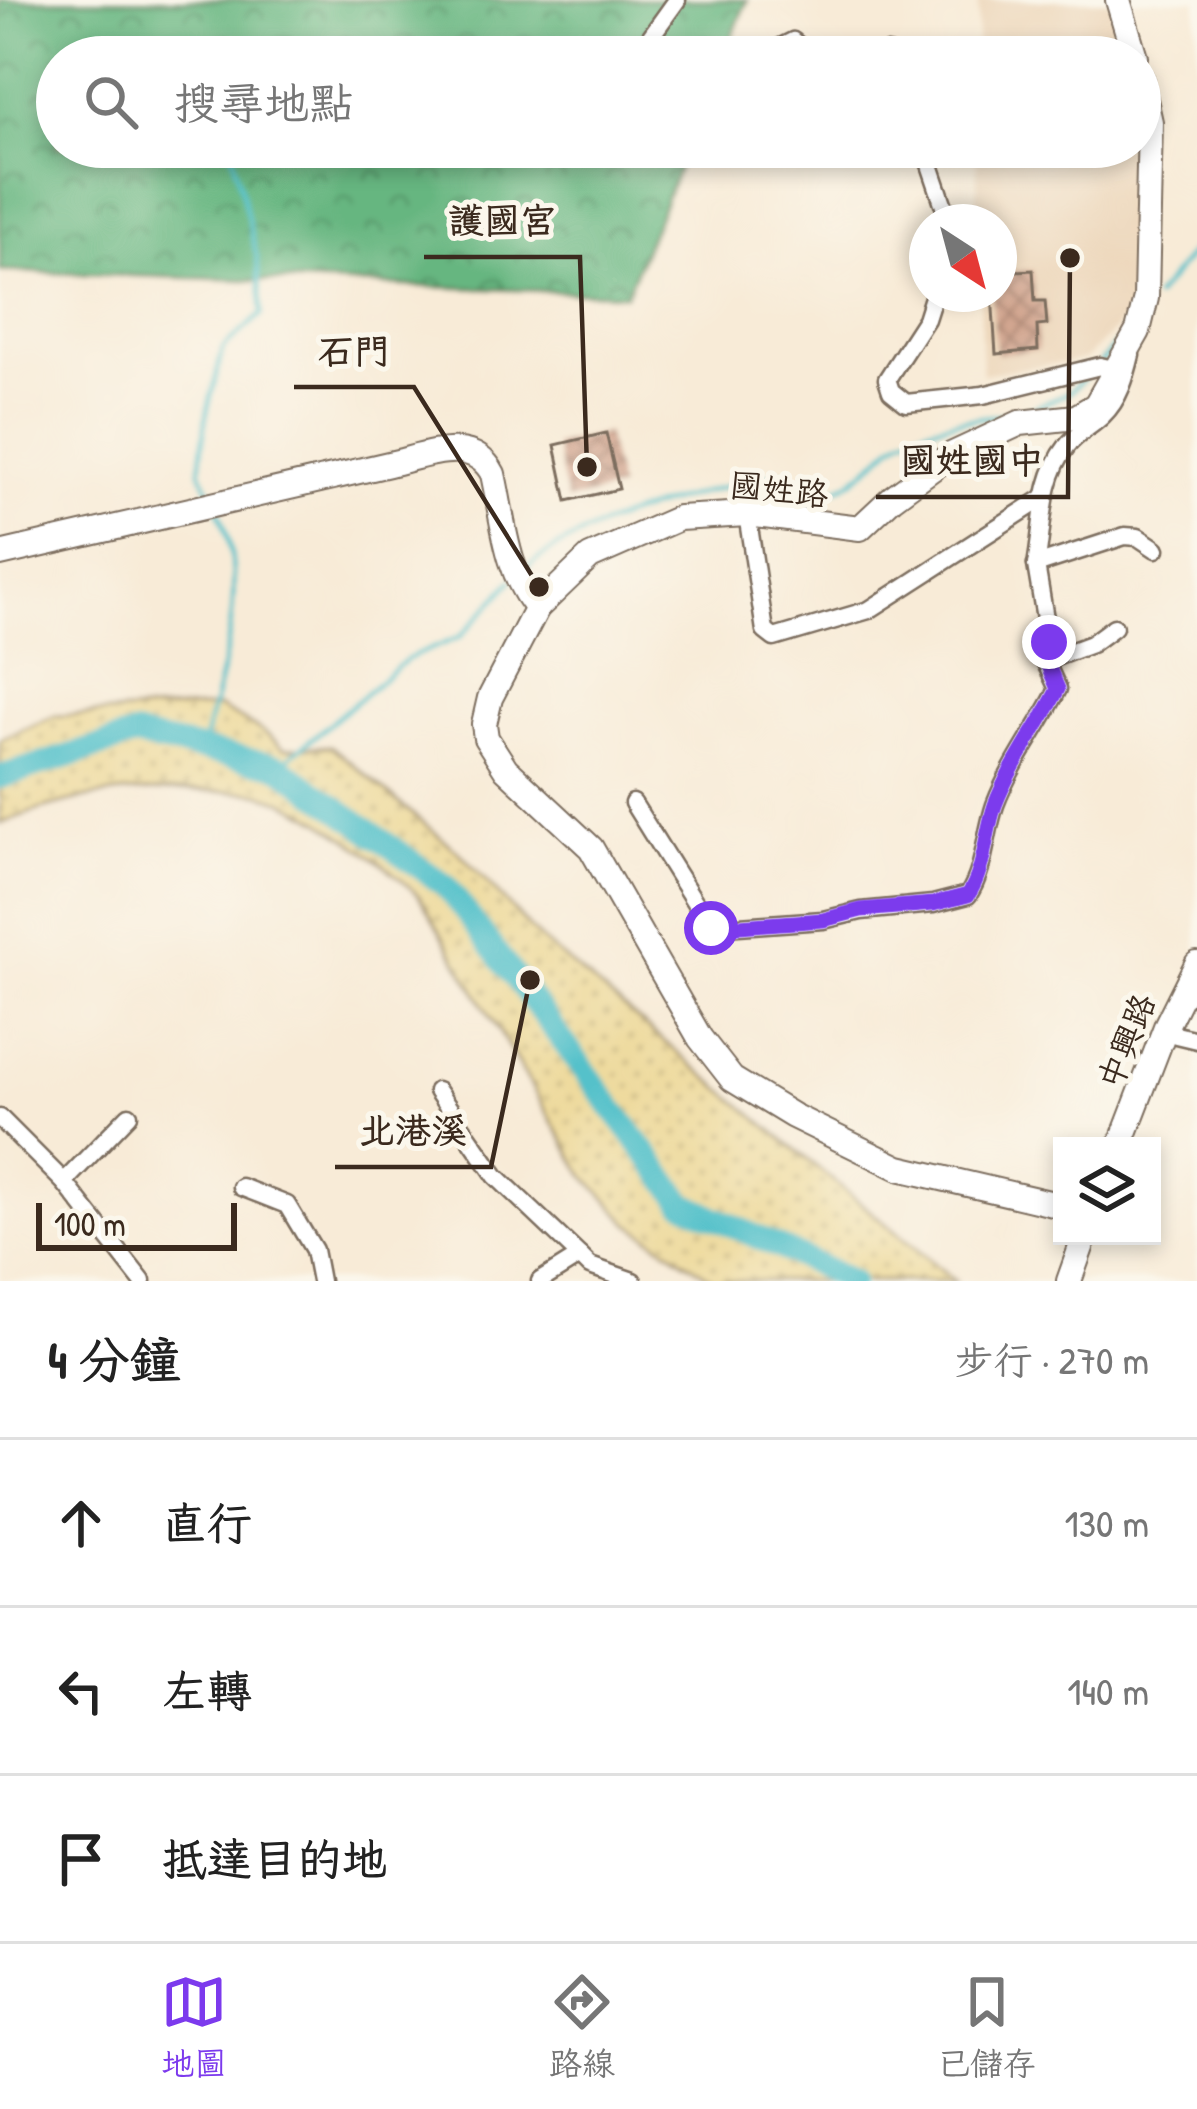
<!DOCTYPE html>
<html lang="zh-TW">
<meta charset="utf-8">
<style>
body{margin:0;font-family:"Patrick Hand","LXGW WenKai TC",sans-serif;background:#f2f2f2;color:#222}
.controls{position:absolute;right:36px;bottom:36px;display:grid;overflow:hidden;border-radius:0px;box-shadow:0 6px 18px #0003}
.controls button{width:108px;height:108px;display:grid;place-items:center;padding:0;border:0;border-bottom:3px solid #e0e0e0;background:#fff;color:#222;font:60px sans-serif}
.compass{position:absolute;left:909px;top:204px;width:108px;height:108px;border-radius:50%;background:#fff;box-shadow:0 6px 18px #0003;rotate:144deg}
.scale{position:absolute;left:36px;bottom:30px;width:201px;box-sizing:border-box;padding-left:12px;border:6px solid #3b2a1e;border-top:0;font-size:33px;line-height:42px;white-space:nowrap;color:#3b2a1e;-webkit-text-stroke:9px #fbf7ec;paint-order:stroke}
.stop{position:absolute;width:36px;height:36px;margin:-27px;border:9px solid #7c3aed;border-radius:50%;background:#fff}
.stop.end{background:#7c3aed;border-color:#fff;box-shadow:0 3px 12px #0008}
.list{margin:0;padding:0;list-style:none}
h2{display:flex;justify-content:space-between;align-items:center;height:156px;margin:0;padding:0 48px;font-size:51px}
h2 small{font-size:39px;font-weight:400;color:#767676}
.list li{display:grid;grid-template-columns:78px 1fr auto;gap:36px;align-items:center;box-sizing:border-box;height:168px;padding:0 48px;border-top:3px solid #e0e0e0}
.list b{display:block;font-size:45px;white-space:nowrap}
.list em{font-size:39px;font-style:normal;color:#767676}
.icon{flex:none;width:66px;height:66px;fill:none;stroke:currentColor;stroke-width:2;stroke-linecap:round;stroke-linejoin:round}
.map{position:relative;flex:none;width:1197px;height:1281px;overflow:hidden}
.search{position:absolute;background:#fff;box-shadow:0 6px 18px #0003;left:36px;right:36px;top:36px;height:132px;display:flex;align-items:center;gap:30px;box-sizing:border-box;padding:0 42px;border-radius:66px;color:#767676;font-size:45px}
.sheet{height:660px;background:#fff}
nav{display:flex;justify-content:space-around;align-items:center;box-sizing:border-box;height:168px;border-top:3px solid #e0e0e0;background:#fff;font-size:33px;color:#767676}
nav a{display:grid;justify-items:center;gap:6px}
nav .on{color:#7c3aed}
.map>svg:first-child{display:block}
.built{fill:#edd7bb}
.forest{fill:url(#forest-crowns);stroke:#50704f;stroke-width:3}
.sand{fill:url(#sand-dots);stroke:#94825e;stroke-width:3}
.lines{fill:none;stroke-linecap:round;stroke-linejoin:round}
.stream{stroke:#54c1ca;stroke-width:4.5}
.river{stroke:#54c1ca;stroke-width:24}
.building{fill:url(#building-cross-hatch)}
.street-casing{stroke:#7d6e5f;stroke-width:21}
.secondary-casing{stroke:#7d6e5f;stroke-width:28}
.street{stroke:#fff;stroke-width:16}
.secondary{stroke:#fff;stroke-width:24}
.route{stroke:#7c3aed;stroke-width:15}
.labels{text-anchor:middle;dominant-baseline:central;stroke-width:10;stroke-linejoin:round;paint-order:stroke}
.street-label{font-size:33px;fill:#3b2a1e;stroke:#fbf7ec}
.leader{fill:none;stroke:#3b2a1e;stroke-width:4.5}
.callout-dot{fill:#3b2a1e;stroke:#fbf7ec;stroke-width:4.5}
.callout-label{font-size:36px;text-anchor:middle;font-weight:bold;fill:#3b2a1e;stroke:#fbf7ec;stroke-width:10;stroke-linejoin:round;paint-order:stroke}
</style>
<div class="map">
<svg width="1197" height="1281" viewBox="0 0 1197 1281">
<defs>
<pattern id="forest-crowns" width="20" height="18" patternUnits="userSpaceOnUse" patternTransform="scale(3)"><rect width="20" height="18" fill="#66b680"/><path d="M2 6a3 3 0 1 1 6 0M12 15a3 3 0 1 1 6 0" fill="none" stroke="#559468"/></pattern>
<pattern id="sand-dots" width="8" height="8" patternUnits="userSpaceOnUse" patternTransform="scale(3)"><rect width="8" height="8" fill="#eeda9e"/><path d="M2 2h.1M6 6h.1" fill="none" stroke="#cdbb88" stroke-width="1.8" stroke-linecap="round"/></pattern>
<pattern id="building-cross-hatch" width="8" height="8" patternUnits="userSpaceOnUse" patternTransform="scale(3)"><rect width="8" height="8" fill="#d2a690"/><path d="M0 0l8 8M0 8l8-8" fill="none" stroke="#ac8775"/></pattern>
</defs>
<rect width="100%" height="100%" fill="#fbf7ec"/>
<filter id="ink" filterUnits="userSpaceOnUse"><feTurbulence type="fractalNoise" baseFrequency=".00833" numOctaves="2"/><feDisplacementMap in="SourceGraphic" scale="24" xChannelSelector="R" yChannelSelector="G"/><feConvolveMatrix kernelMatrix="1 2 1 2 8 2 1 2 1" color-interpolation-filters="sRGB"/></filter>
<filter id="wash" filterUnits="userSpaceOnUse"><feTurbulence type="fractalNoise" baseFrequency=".004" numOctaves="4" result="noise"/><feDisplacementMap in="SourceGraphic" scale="48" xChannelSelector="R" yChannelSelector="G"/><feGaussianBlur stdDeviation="2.7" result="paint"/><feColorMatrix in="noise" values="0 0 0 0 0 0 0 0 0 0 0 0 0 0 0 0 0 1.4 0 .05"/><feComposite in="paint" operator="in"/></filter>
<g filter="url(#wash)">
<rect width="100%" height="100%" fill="#f8ebd7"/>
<g class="built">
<path d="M983,0H1111L1128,57H977L978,2Z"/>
<path d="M977,147H1140L1141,295L1115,330L1084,360L982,374L980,294H999V222H977Z"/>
</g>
<path class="forest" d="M0,0H747L724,57H57V147H687L626,294L0,271Z"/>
<path class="sand" d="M218,707L264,732L284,748L331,746L460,853L541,940L955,1281H715L630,1224L584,1175L419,896C384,862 311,808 264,795C247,790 226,792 209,791C129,789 74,794 0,824V740L55,716Z"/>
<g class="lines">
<g class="stream">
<path d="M1155,297L1197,246"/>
<path d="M1101,362L1117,343"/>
<path d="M1027,411L1071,391L1084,378"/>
<path d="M211,494L200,470L206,417L223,348L262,314L257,258L231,147"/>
<path d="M524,569C598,514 691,497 779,472C820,503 838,496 876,461C886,453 894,442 905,437C939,420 979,418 1016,413"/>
<path d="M202,750C220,672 253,587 218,510"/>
<path d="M279,766L407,659L460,637L512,581"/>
</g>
<path class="river" d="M0,777L134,736L279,766L446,886L684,1203L851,1281"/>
</g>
<g id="blocks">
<g class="building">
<path d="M1033,270L1035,301H1045L1047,325L1037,326L1038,350L996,354L992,294H999V272Z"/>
<path d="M606,433L619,489L567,501L555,445Z"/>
</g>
</g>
</g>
<g filter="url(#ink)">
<use href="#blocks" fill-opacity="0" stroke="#7d6e5f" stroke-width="3"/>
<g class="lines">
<defs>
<g id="street">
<path d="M636,57L677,0"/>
<path d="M761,57L793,41L801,48L803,57"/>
<path d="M885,57L888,53L901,57"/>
<path d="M808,147L812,152L833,147"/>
<path d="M924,147L947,215L945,222"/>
<path d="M934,294L926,319L887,379L891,391L906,403L983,395L1100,366L1114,369"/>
<path d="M1131,355C1126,376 1119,400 1103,415C1092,426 1076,434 1067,446C1040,481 1044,525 1036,565L1125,536L1138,537L1156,549"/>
<path d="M747,514L765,631L774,638L869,610L1043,498"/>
<path d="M1045,661L1091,644L1114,627"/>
<path d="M633,803L711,928L823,920L861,911L933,904L968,895C985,870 985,834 995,805C1011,763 1038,729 1058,689L1045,661L1049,642L1036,565"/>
<path d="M1167,1024L1176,1035L1197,1040"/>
<path d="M437,1091L496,1176L580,1256"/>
<path d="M0,1118L64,1182L142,1281"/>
<path d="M64,1182L129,1115"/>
<path d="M241,1187L287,1205L314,1250L320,1281"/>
<path d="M540,1281L580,1256L590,1266L633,1281"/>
</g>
<g id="secondary">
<path d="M1118,0L1135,57"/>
<path d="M0,554L389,464C426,456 472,434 493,474C503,518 506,574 537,608"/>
<path d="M1120,1146L1167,1024L1197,964"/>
<path d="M1062,1206L899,1168L793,1116L732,1079L700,1038L591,848L506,769L486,738L484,724L490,698L537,608L590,557L679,518L747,514L860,528L892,498L949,456L1020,423L1076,417L1096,405L1138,331L1146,298L1150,122L1140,77"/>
<path d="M1069,1281L1085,1236"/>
</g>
</defs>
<use href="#street" class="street-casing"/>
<use href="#secondary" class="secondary-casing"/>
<use href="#street" class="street"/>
<use href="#secondary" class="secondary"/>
</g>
</g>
<g class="lines" filter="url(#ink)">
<path class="route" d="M711,928L823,920L861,910L933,904L968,895C985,870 985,834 995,805C1011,763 1038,729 1058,689L1046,661L1049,642"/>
</g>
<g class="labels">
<g class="street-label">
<text transform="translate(779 489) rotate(6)">國姓路</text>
<text transform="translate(1126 1041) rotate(-68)">中興路</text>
</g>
</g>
<path class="leader" d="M587 467L580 257H424M539 587L414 387H294M1070 258L1068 497H876M530 980L491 1167H335"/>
<g class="callout-dot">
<circle cx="587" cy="467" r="12"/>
<circle cx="539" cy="587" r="12"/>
<circle cx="1070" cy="258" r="12"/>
<circle cx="530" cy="980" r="12"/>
</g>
<g class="callout-label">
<text x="502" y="233">護國宮</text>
<text x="354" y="364">石門</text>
<text x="972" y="473">國姓國中</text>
<text x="413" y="1143">北港溪</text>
</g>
</svg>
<div class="controls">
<button><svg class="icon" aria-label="layers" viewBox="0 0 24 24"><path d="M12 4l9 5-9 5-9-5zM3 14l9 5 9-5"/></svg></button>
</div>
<svg class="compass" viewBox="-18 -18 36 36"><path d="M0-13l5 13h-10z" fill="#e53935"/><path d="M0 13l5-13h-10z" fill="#767676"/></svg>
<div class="scale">100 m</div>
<div class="stop" style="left:711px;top:928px"></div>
<div class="stop end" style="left:1049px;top:642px"></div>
<div class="search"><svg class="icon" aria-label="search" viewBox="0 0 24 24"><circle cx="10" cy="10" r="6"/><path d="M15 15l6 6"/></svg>搜尋地點</div>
</div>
<section class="sheet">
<h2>4 分鐘<small>步行 · 270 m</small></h2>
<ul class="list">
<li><svg class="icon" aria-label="ahead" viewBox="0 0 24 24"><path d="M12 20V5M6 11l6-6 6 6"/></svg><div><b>直行</b></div><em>130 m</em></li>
<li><svg class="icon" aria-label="left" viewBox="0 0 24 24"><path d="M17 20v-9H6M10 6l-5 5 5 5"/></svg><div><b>左轉</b></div><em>140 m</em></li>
<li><svg class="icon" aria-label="arrive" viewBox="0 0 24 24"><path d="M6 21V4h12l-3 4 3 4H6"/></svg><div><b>抵達目的地</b></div></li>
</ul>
</section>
<nav>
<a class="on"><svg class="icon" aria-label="map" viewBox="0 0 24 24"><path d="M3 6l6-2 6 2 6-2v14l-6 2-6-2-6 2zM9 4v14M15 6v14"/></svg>地圖</a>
<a><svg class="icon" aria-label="directions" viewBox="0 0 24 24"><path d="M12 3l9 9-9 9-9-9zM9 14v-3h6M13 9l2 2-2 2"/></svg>路線</a>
<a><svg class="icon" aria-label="saved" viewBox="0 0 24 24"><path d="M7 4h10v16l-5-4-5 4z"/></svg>已儲存</a>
</nav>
